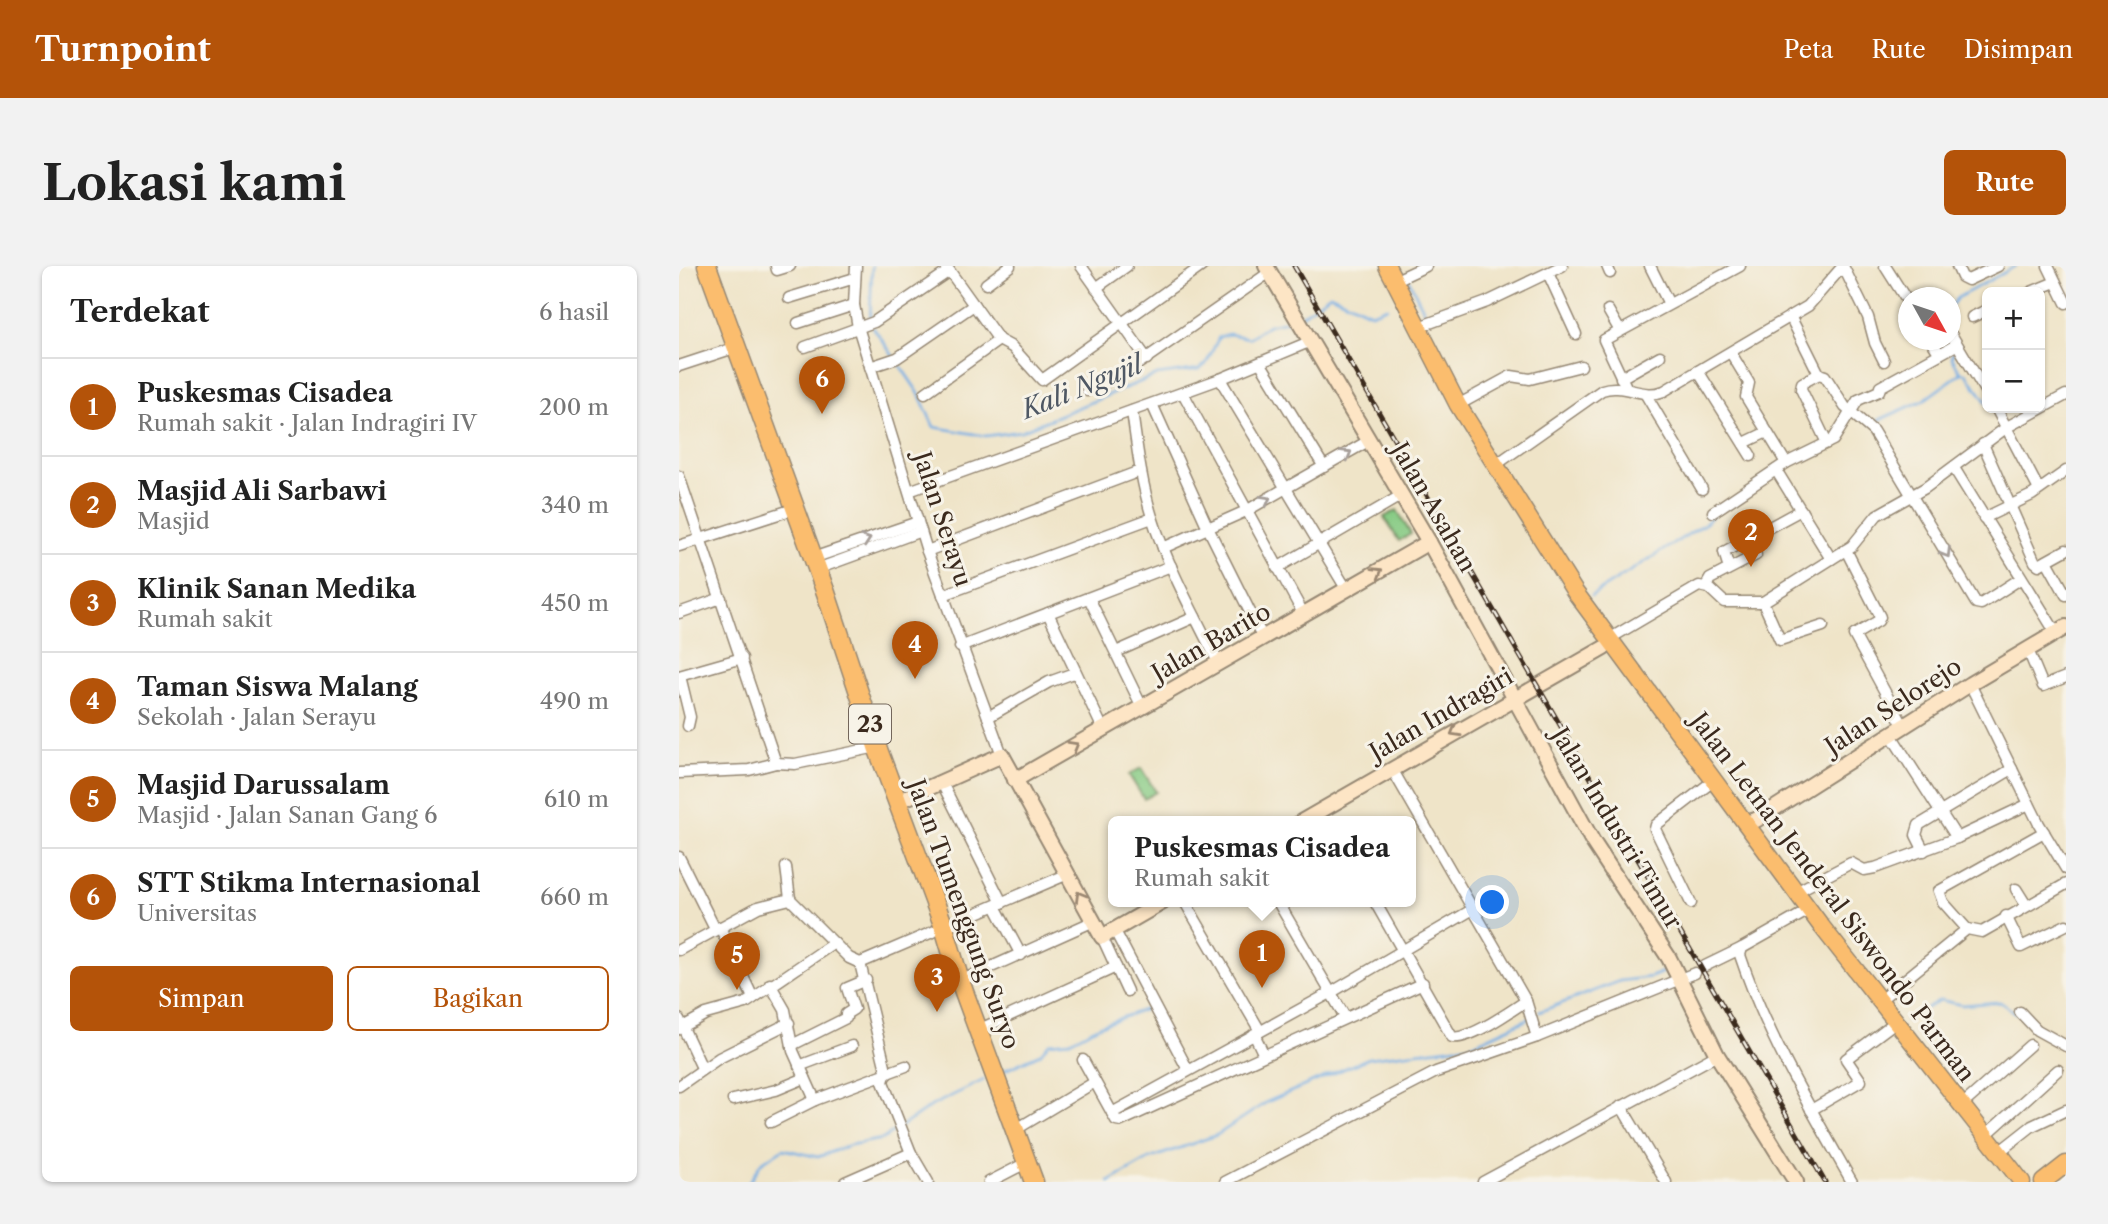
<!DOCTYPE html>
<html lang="id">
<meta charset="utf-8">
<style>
body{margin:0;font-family:"Libre Caslon Text",serif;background:#f2f2f2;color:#222}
.controls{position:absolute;right:21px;top:21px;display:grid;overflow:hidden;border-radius:10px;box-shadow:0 2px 5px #0004}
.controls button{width:63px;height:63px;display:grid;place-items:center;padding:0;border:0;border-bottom:2px solid #e0e0e0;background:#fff;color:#222;font:35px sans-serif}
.compass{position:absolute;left:1219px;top:21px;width:63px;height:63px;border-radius:50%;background:#fff;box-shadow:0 2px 5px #0004;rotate:130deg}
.you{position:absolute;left:814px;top:637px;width:24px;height:24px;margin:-18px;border:5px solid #fff;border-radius:50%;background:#1a73e8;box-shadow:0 0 0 10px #1a73e833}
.badge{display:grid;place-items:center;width:46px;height:46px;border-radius:50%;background:#b45309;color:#fff;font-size:23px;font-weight:700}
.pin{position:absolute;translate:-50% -58px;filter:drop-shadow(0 2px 4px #0008)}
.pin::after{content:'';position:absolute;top:37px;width:24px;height:21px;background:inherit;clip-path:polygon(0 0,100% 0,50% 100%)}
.popup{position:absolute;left:429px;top:550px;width:308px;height:91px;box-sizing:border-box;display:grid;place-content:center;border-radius:10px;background:#fff;filter:drop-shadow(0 2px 5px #0005);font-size:23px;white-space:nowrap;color:#767676}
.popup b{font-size:26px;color:#222}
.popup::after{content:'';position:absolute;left:50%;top:100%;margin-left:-14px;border:14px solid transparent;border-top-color:#fff}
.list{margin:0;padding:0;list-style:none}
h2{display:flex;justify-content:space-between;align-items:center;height:91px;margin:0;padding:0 28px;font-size:30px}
h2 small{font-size:23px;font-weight:400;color:#767676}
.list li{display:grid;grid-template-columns:46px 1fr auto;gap:21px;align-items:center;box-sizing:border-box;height:98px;padding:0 28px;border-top:2px solid #e0e0e0}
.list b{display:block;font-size:26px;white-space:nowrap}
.list p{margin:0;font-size:23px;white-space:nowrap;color:#767676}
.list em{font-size:23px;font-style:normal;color:#767676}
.actions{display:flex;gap:14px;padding:21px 28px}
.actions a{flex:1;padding:16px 0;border:2px solid #b45309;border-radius:10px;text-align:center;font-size:24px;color:#b45309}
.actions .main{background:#b45309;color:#fff}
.map{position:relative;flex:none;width:1387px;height:916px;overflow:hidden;border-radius:10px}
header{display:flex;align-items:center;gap:42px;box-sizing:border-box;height:98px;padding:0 35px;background:#b45309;color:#fff}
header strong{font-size:33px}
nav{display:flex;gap:38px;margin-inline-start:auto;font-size:24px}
.intro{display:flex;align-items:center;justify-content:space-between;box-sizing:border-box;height:168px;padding:0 42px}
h1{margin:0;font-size:49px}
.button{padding:18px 32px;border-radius:10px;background:#b45309;color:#fff;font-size:24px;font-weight:700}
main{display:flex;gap:42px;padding:0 42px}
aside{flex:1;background:#fff;border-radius:10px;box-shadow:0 2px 5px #0004}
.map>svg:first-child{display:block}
.pitch{fill:#87cb84;stroke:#617a51;stroke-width:2}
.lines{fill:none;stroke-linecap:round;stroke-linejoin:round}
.stream{stroke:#75aee5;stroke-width:2.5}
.street-casing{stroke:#958773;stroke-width:13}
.secondary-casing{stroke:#958773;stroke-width:18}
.primary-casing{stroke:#958773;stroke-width:19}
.highway-casing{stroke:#958773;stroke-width:21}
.street{stroke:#fff;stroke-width:10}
.secondary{stroke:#fde5c5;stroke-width:14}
.primary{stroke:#fbbd6e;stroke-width:16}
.highway{stroke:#fbbd6e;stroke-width:18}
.rail-casing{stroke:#3b2a1e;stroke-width:5}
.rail{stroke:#f7f3e8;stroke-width:2.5;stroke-dasharray:8;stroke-linecap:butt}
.oneway{stroke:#a79f9a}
.oneway2{stroke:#9c8872}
.labels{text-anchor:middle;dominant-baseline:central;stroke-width:6;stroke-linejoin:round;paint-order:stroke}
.shield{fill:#f7f3e8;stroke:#73665b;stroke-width:2}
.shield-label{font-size:23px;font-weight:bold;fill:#3b2a1e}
.street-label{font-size:24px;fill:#3b2a1e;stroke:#f7f3e8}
.water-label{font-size:26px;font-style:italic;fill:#4f5864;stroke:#f7f3e8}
</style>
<header>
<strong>Turnpoint</strong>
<nav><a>Peta</a><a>Rute</a><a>Disimpan</a></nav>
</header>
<div class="intro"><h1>Lokasi kami</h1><a class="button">Rute</a></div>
<main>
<aside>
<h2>Terdekat<small>6 hasil</small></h2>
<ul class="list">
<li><span class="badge">1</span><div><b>Puskesmas Cisadea</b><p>Rumah sakit · Jalan Indragiri IV</p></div><em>200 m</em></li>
<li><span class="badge">2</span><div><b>Masjid Ali Sarbawi</b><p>Masjid</p></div><em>340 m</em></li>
<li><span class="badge">3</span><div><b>Klinik Sanan Medika</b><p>Rumah sakit</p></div><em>450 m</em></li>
<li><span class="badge">4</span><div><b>Taman Siswa Malang</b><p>Sekolah · Jalan Serayu</p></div><em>490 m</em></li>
<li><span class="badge">5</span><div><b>Masjid Darussalam</b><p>Masjid · Jalan Sanan Gang 6</p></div><em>610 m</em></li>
<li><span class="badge">6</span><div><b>STT Stikma Internasional</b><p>Universitas</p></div><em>660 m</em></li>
</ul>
<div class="actions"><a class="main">Simpan</a><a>Bagikan</a></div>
</aside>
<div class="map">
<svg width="1387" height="916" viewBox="0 0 1387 916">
<rect width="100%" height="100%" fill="#f7f3e8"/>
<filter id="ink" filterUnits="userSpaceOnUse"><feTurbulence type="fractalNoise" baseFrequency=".0143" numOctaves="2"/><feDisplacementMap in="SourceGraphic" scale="14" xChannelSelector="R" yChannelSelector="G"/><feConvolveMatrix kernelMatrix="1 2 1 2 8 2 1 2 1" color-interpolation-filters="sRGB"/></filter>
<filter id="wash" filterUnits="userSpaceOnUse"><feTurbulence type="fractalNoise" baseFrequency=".00686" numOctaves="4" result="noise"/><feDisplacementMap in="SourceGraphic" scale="28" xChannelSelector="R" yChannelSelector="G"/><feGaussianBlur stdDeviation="1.57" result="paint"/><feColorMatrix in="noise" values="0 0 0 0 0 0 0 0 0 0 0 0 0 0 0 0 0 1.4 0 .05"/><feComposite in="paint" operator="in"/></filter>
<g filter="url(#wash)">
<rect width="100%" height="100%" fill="#efe4c8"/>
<g class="pitch">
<path d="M718,244L732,268L720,275L705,251Z"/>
<path d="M462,502L477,526L465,533L450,509Z"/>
</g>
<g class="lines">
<g class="stream">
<path d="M730,14L748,51"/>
<path d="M1272,40L1278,32L1337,0"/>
<path d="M622,50L651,28L692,47L708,41"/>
<path d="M191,55L193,0"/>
<path d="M194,61L214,90"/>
<path d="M218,95L239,126L255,161L307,170L342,165L478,109L521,103L527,98L540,71L550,68L570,72L589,59L613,54"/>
<path d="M1282,107H1287L1308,137"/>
<path d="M1191,158L1245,134L1282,107L1273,92L1274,86"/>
<path d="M912,330L1027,257L1034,249"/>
<path d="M860,746L941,715L972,711L991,703"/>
<path d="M1227,754L1261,734L1283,739L1321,736L1337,747"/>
<path d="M324,805L361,788L370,777L391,775L422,759L470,742"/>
<path d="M70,916L82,897L104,883L139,891L171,879L204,873L254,839L305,814"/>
<path d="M430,916L470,893L538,869L588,836L690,792L792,779L851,752"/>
</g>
</g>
</g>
<g filter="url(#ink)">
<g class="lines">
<defs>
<g id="street">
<path d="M97,0L98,4L111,0"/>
<path d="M177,0L175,39L179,61L248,285L323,489"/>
<path d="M267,0L320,74L333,81L363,114L523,0"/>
<path d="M402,0L468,93"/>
<path d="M928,0L931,7"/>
<path d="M971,0L989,36"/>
<path d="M1164,0L1189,51L1196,77L1205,95"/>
<path d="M1206,0L1230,38"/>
<path d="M1278,0L1283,11L1289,14L1319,0"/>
<path d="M1369,0L1387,37"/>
<path d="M869,7L897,68"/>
<path d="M715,15L747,0"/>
<path d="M307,18L331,0"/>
<path d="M417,22L448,0"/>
<path d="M1352,26L1376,16"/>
<path d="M110,32L176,12"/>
<path d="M929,44L941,65"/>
<path d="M1111,50L1140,108L1146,110L1166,141L1194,165L1297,337L1302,338L1341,313"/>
<path d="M1293,51L1308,44"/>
<path d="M119,57L175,39"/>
<path d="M737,62L808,36L883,0"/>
<path d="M1272,68L1308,128"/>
<path d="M1252,74L1260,87"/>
<path d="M126,81L195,56L270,5"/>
<path d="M1052,87L1070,117L1067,131L1107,197"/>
<path d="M582,98L645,201"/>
<path d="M0,100L58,81"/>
<path d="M191,101L218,92L295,39"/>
<path d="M1019,105L1072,190"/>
<path d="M1140,108L1123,117L1122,123L1148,177"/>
<path d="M942,112L981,90"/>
<path d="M541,113L668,324"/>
<path d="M948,123L925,74L1061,0"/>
<path d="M408,125L446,107L591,6"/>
<path d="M246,127L320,74"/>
<path d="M504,127L625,349"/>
<path d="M967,129L1023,223"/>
<path d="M473,138L529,262L584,372"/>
<path d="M779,139L832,110L851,113L902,100"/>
<path d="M1317,142L1359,222"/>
<path d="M453,145C458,181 462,216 473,251C489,302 516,350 540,398"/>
<path d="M1065,177L1088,166"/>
<path d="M1304,178L1356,296L1360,299L1387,284"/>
<path d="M815,200L923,124C944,116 964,134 985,125L1129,40L1164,0"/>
<path d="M1275,202L1377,367"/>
<path d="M1097,204L1152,293"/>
<path d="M0,210L97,497L116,498L198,481"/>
<path d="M230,225L541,113L630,76"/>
<path d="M1034,246L1107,197L1154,174L1179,134L1200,125L1201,121L1277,79"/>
<path d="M1305,252L1353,229L1387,205"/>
<path d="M0,280L115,243"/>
<path d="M484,282L567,245L691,174"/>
<path d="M1167,284L1201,351L1199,355L1175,369L1225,461"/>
<path d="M248,285L461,205"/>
<path d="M134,292L239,256"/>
<path d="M1368,295L1387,329"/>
<path d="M598,302L723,229"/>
<path d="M1050,302L1045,286L1122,244"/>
<path d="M138,303L242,265"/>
<path d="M1027,320L1031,313L1077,289"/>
<path d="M264,329L473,252"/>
<path d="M410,332L463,441"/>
<path d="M1084,336L1101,374L1144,360"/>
<path d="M0,347L42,332"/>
<path d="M369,347L424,463"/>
<path d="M930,373L1020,320L1030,322L1045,336H1084L1173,280L1198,249L1246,222L1328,161L1387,129"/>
<path d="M281,381L492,300"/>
<path d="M1349,384L1364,420L1387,411"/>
<path d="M437,386L516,351"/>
<path d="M0,410L63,392"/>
<path d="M1,410L11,451L9,460"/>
<path d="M1291,418L1360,558L1387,603"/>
<path d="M309,451L370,416L395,407"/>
<path d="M1212,469L1278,572"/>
<path d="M713,503L847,735L858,771"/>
<path d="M0,507L70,504L97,497"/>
<path d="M263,517L323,637"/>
<path d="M1245,585L1237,569L1240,559L1333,503"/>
<path d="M0,591L36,663"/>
<path d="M107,601L111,633"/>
<path d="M1337,623L1347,639"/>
<path d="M1117,626L1172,597L1185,604L1196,602L1278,572L1350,538"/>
<path d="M506,636L581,765"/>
<path d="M599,636L666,751"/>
<path d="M696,636L773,771C790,775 832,745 847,735"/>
<path d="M1012,637L976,563L977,559L1034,515"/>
<path d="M316,640L342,689"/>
<path d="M1123,648L1063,682L1061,689C1088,770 1131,842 1173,916"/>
<path d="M1327,650L1342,681L1387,659"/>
<path d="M41,661L74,732"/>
<path d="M1288,663L1264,636L1260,625L1365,566"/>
<path d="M436,665L509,804"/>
<path d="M423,671L448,725"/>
<path d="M0,684L79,641L111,633L170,692L181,697L389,608"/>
<path d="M181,697L208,808"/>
<path d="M1026,700L1063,682"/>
<path d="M281,715L415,655"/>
<path d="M91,718L106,744L114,785L136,834"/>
<path d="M1201,734L1288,663L1303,666L1387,618"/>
<path d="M1341,746L1358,764L1387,780"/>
<path d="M0,753L23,802"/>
<path d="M0,763L27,748L67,737L155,677"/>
<path d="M299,764L437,701"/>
<path d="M575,768L585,789"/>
<path d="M113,779L167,752V748L175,743L168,722L187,714"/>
<path d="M404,794L437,854L442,855L744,717"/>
<path d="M120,800L173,780"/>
<path d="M206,809L204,816L232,887"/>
<path d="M0,820L40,792L110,757"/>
<path d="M54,834L97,824L126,812"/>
<path d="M1283,839L1351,779"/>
<path d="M942,840L987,916"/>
<path d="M1132,844L1182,815L1167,793L1211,760"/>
<path d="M433,847L653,726L796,642"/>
<path d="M92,856L136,834L227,800"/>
<path d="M336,864L416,816"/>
<path d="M1307,869L1379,804"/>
<path d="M1320,886L1353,860L1387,844"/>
<path d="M166,916L232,887L249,916"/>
<path d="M310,916L347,897"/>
<path d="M546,916L757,806L858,771L1016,707"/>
<path d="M804,916L1038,789"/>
</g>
<g id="secondary">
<path d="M587,0L750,276L914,576L990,692L1038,789L1117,916"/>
<path d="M336,514L750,276"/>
<path d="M220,535L323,489L423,671L484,636"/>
<path d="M622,556L925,382"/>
<path d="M1066,557L1077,554L1291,418L1387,361"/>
</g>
<g id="primary">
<path d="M708,0L779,139L896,326L1143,661L1343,916"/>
<path d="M1364,916L1387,898"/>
</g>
<path id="highway" d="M28,0L147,327L198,481L265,661L281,715L355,916"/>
</defs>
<use href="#street" class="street-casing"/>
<use href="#secondary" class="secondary-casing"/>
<use href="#primary" class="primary-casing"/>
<use href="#highway" class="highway-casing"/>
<use href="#street" class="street"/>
<use href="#secondary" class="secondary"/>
<use href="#primary" class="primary"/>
<use href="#highway" class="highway"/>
<defs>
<path id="rail" d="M615,0L1146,916"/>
</defs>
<use href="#rail" class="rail-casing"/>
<use href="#rail" class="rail"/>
</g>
<defs><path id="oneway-chevron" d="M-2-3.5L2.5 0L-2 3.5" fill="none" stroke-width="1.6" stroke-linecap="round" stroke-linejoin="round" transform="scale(1.75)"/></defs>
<g class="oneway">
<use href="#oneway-chevron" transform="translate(668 188) rotate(-31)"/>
<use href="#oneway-chevron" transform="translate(587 234) rotate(-29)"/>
<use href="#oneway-chevron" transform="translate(187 274) rotate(-19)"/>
<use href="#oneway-chevron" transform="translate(1267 287) rotate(59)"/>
</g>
<g class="oneway2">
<use href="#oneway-chevron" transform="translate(699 306) rotate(-31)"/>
<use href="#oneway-chevron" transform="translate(776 466) rotate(150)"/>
<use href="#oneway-chevron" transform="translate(395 480) rotate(-30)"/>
<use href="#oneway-chevron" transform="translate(401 630) rotate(-120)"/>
</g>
</g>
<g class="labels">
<rect class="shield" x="170" y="438.5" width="42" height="39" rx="5"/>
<g class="shield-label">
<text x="191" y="458">23</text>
</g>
<g class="street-label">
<text transform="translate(755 241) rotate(60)">Jalan Asahan</text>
<text transform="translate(264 253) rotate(72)">Jalan Serayu</text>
<text transform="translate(532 376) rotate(-30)">Jalan Barito</text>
<text transform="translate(1214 440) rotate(-33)">Jalan Selorejo</text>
<text transform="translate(762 448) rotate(-30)">Jalan Indragiri</text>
<text transform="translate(938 562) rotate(59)">Jalan Industri Timur</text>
<text transform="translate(1154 631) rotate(53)">Jalan Letnan Jenderal Siswondo Parman</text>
<text transform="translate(285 648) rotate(70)">Jalan Tumenggung Suryo</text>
</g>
<g class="water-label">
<text transform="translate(403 121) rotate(-22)">Kali Ngujil</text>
</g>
</g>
</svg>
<div class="controls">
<button>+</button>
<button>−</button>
</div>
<svg class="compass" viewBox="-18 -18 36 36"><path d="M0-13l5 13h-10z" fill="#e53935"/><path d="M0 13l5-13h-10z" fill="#767676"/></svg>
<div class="you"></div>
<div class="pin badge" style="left:583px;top:722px">1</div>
<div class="popup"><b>Puskesmas Cisadea</b>Rumah sakit</div>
<div class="pin badge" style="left:1072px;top:301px">2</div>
<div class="pin badge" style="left:258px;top:746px">3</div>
<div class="pin badge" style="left:236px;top:413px">4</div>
<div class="pin badge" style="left:58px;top:724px">5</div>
<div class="pin badge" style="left:143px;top:148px">6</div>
</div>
</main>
